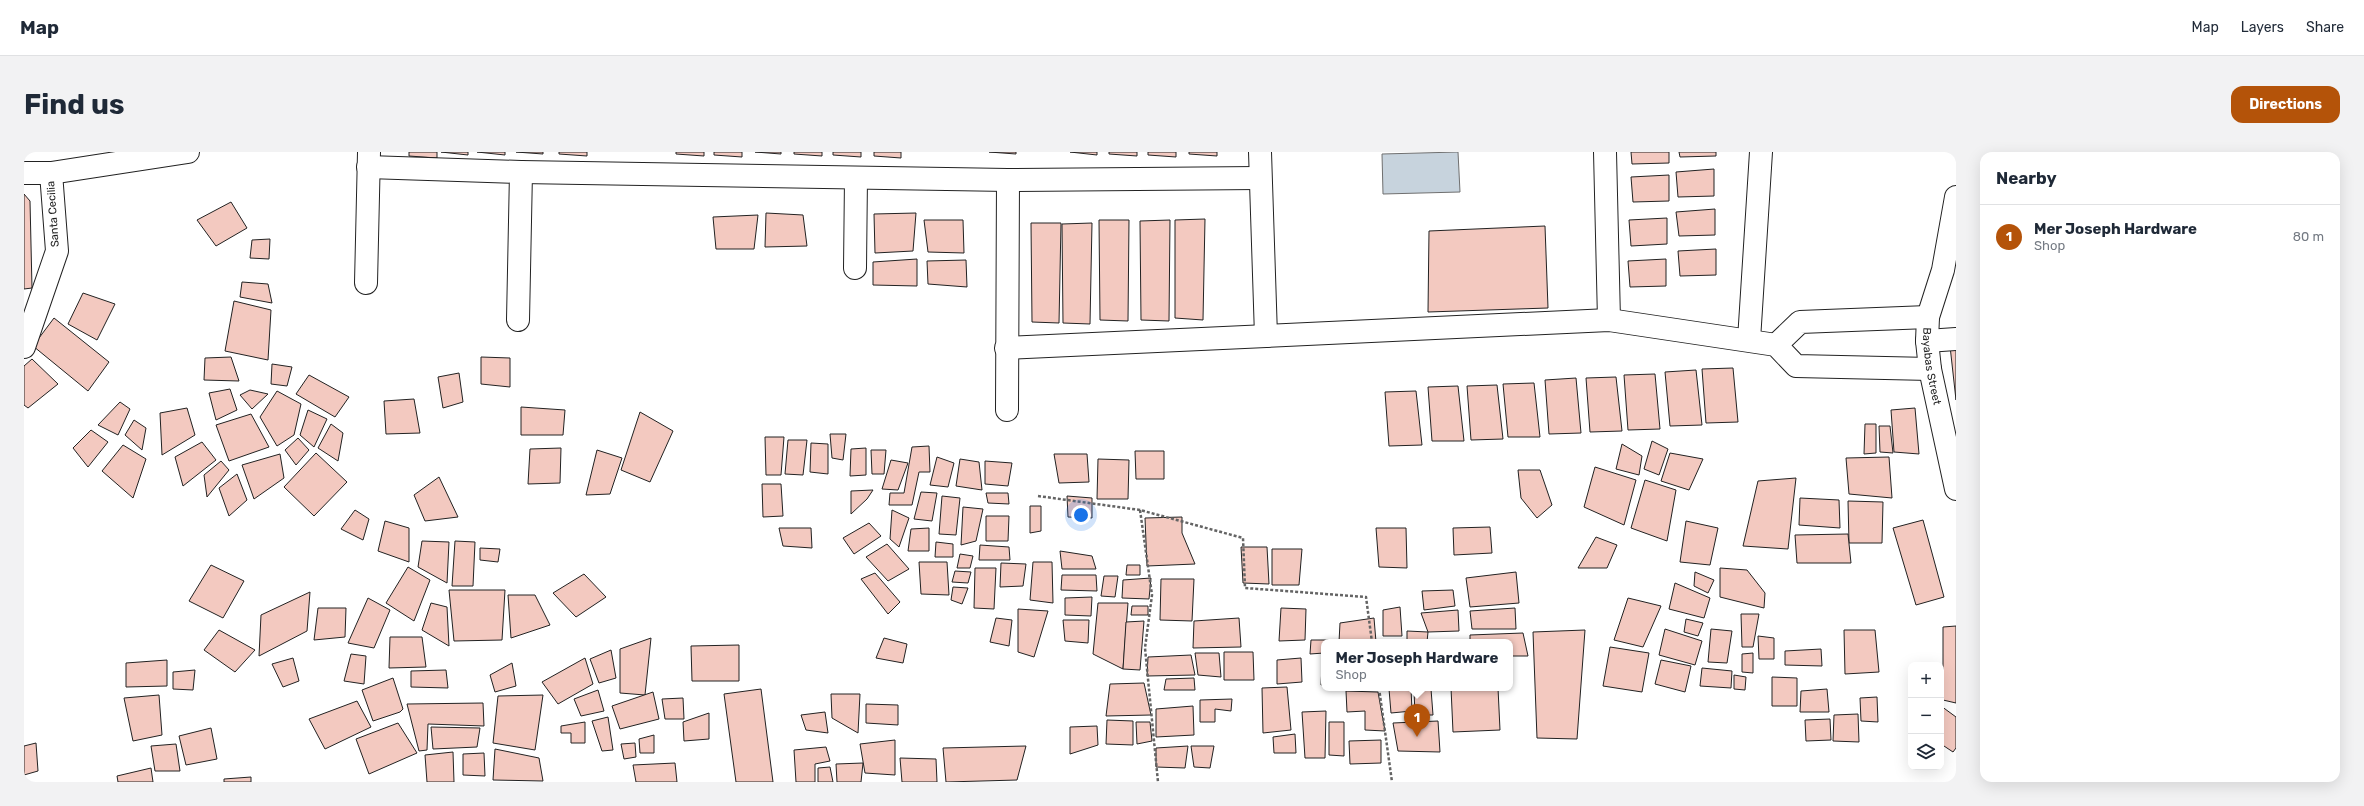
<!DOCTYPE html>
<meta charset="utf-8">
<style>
body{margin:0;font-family:Rubik,sans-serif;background:#f2f2f3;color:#1f2937}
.controls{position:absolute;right:12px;bottom:12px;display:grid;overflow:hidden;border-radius:8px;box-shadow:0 4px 16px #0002}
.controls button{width:36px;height:36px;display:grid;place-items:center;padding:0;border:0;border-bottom:1px solid #e0e1e3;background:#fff;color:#1f2937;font:20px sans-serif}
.you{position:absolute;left:1057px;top:363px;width:14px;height:14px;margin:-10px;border:3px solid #fff;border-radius:50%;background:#1a73e8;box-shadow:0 0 0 6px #1a73e833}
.badge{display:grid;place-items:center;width:26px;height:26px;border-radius:50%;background:#b45309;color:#fff;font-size:13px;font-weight:700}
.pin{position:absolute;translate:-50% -33px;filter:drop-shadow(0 1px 2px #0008)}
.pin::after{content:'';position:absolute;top:21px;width:14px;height:12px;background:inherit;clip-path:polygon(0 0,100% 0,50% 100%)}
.popup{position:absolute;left:1297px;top:487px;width:192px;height:52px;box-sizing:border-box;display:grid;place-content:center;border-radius:8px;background:#fff;filter:drop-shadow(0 1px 3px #0005);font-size:13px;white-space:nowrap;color:#747a83}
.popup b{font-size:15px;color:#1f2937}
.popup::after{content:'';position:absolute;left:50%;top:100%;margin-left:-8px;border:8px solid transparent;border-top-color:#fff}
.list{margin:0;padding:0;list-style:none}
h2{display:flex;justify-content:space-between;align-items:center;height:52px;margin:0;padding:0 16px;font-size:17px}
h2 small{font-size:13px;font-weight:400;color:#747a83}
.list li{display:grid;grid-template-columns:26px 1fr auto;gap:12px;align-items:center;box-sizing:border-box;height:64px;padding:0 16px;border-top:1px solid #e0e1e3}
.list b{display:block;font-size:15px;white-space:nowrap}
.list p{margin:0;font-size:13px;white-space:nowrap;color:#747a83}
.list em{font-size:13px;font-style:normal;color:#747a83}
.icon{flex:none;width:22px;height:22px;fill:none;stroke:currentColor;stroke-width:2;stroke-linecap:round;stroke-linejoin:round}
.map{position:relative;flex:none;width:1932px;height:630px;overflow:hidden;border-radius:12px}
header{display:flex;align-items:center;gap:24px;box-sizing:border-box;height:56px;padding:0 20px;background:#fff;border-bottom:1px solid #e0e1e3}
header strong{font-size:19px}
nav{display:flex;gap:22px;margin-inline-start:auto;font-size:14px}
.intro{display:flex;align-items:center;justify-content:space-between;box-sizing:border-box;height:96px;padding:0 24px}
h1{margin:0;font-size:28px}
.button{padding:10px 18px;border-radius:12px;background:#b45309;color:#fff;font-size:14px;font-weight:700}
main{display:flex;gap:24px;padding:0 24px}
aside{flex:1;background:#fff;border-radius:12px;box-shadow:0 4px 16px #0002}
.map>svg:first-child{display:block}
.water{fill:#c7d3dd;stroke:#6f6f6f}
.building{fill:#f3c9c0;stroke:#222}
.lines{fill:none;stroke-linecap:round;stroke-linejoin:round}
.minor-casing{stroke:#222;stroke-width:24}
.path{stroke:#646464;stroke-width:2.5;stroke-dasharray:3 2;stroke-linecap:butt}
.minor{stroke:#fff;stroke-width:22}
.labels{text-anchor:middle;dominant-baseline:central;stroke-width:3;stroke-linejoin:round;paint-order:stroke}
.street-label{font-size:11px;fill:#222;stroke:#fff}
</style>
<header>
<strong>Map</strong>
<nav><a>Map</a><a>Layers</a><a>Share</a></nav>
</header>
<div class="intro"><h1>Find us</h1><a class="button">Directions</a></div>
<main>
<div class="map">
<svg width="1932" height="630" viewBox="0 0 1932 630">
<rect width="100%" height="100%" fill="#fff"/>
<path class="water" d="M1434,0L1436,40L1359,42L1358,2Z"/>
<g class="building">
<path d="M385,0H413V6L385,4Z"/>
<path d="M417,0H444V3Z"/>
<path d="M453,0H481V3Z"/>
<path d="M492,0H519V2Z"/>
<path d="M535,0H563V4L535,2Z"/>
<path d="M652,0H680V4L652,2Z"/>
<path d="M690,0H718V5L690,3Z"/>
<path d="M731,0H757V2Z"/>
<path d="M770,0H798V4L770,2Z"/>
<path d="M809,0H837V5L809,3Z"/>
<path d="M850,0H877V6L850,4Z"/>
<path d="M965,0H992V2Z"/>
<path d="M1046,0H1073V3Z"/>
<path d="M1085,0H1113V4L1085,2Z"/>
<path d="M1124,0H1152V5L1124,3Z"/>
<path d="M1165,0H1193V4L1165,2Z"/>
<path d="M1607,0H1645V11L1608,12Z"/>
<path d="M1655,0H1692V4L1656,5Z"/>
<path d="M1690,17V44L1654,45L1652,20Z"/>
<path d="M1645,23V49L1609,50L1607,25Z"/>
<path d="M0,42L6,49L8,136L0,137Z"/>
<path d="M207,50L223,76L192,94L173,68Z"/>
<path d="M1691,57V83L1655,84L1652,60Z"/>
<path d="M742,61L779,63L783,94L741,95Z"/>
<path d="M892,61L889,99L851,101L850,62Z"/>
<path d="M734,63L730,97H692L689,65Z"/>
<path d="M1643,66V92L1607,94L1605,68Z"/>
<path d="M1181,67L1179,168L1151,166V68Z"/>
<path d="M900,68H939L940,101L904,100Z"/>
<path d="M1075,68H1105L1104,169L1076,168Z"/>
<path d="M1146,68L1145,169L1117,168L1116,69Z"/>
<path d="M1007,71H1037L1035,171L1008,170Z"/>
<path d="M1068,71L1066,172L1039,171L1038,72Z"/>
<path d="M1521,74L1524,156L1404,160L1405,79Z"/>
<path d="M246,87L245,107L226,106L228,88Z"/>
<path d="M1692,97V123L1656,124L1654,99Z"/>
<path d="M893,107V134L849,133V110Z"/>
<path d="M1642,107V134L1606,135L1604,109Z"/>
<path d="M942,108L943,135L904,132L903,109Z"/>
<path d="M218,130L244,132L248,151L216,145Z"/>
<path d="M59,141L91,152L73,188L44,172Z"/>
<path d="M210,149L247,158L244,208L201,199Z"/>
<path d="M30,166L85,210L64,239L9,194Z"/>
<path d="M1926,194H1932V248Z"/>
<path d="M207,205L215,229L180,228L181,206Z"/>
<path d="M457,205L486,206V235L457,232Z"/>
<path d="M8,207L34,232L4,256L0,253V214Z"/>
<path d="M248,212L268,215L263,234L247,232Z"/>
<path d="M1709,216L1714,270L1682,271L1678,217Z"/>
<path d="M1672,218L1678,273L1646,274L1641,220Z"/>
<path d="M435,221L439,250L419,256L414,225Z"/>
<path d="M1631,222L1636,277L1604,278L1600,223Z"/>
<path d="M285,223L325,245L311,265L272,242Z"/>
<path d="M1592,225L1598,279L1566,280L1562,226Z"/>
<path d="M1552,226L1557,281L1525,282L1521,228Z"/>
<path d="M1510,231L1516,285H1484L1479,232Z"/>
<path d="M1473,233L1479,287L1447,288L1443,234Z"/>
<path d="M1434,234L1440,289H1408L1404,235Z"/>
<path d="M206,237L213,258L192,268L185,241Z"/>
<path d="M226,238L244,242L228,257L216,243Z"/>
<path d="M253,239L277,252L270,283L253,294L236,265Z"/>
<path d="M1392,239L1398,293L1365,294L1361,240Z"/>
<path d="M390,247L396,281L362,282L360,249Z"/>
<path d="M96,250L106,257L94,283L74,273Z"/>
<path d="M497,255L541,258L539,283H497Z"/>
<path d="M163,256L171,283L138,303L136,261Z"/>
<path d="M1891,256L1895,302L1870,300L1867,258Z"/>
<path d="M284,258L303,267L290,295L276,283Z"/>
<path d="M616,260L649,279L626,330L597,318Z"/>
<path d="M227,262L245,295L205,309L192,273Z"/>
<path d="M110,268L122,276L118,298L101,283Z"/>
<path d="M307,272L319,281L314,309L294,296Z"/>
<path d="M1841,272H1852V301L1840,302Z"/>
<path d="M1855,274H1866L1869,301L1856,300Z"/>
<path d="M67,278L84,290L64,315L49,296Z"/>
<path d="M806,282H822L819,308L808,306Z"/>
<path d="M741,285H760L757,323H742Z"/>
<path d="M274,286L285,298L272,313L261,298Z"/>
<path d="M764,288H783L779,323L761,322Z"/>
<path d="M1628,289L1644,297L1635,323L1620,317Z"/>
<path d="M178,290L192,308L159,334L151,305Z"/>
<path d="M787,291L804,292V322L786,320Z"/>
<path d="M1598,292L1618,304L1615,323L1592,317Z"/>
<path d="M99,293L122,307L109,346L78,319Z"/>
<path d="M905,294L906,320H895L888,353H865L866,341H880L888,295Z"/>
<path d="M537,296L536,331L504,332L506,297Z"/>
<path d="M842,296V323L826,324L827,297Z"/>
<path d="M573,298L598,306L586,342L562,343Z"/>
<path d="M847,298H862L860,322H848Z"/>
<path d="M1111,299H1140V327H1112Z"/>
<path d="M292,301L323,330L290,364L260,335Z"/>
<path d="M1646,301L1679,307L1665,338L1637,329Z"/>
<path d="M256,302L260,326L230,347L218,313Z"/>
<path d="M1030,302H1063L1065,330L1035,331Z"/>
<path d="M913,305L930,311L924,335L906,333Z"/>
<path d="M1865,305L1868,346L1825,342L1822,306Z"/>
<path d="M936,307L955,310L958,338L932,334Z"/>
<path d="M1074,307L1105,308L1104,347H1073Z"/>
<path d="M867,308L884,311L874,338L858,337Z"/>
<path d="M197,309L205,318L183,345L180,323Z"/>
<path d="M961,309L988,311L984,334L961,332Z"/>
<path d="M1571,315L1612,328L1600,373L1560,355Z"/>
<path d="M1494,318H1516L1528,353L1513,366L1497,346Z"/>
<path d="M213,322L223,348L205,364L195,336Z"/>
<path d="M415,325L434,365L401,369L390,343Z"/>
<path d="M1772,326L1764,397L1719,394L1734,329Z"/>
<path d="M1621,328L1652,338L1643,389L1607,376Z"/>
<path d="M738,332H757L759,364L739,365Z"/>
<path d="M849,338L843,347L827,362V339Z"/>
<path d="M897,340L913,341L908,369L890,367Z"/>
<path d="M962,341H984L985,352L964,351Z"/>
<path d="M918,344L936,346L932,383L915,382Z"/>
<path d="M1043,344L1068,346V366L1044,365Z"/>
<path d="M1776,346L1815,348L1816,376L1775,373Z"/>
<path d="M1824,349L1859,350L1858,391H1825Z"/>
<path d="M1006,354H1017V379L1006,381Z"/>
<path d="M939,355L959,357L952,389L937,393Z"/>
<path d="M331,358L345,367L339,388L317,377Z"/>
<path d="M868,358L885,366L875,395L866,387Z"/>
<path d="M962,364H985L984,389H962Z"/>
<path d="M1158,365V381L1171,412L1123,414L1121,366Z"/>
<path d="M1899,368L1920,445L1892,453L1869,376Z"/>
<path d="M361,369L385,376V410L354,399Z"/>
<path d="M1662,369L1694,376L1686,413L1656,410Z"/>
<path d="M845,371L857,384L830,402L819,386Z"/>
<path d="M1466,375L1468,401L1430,403L1429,376Z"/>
<path d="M755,376H787L788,396L759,394Z"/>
<path d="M905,376V399H884L887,377Z"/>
<path d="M1352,376H1382L1383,416L1355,415Z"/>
<path d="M1824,382L1827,411H1773L1771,383Z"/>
<path d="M1572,385L1593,393L1583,416H1554Z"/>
<path d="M398,389L425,390L423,431L394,415Z"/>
<path d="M431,389L451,390L449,434H428Z"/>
<path d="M912,390L929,392V405H911Z"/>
<path d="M863,392L885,417L864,429L842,405Z"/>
<path d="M956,393L985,395L986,408H955Z"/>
<path d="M1217,395H1243L1245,432L1219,431Z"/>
<path d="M456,396L476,397L474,410L456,408Z"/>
<path d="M1248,397H1278L1275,433H1248Z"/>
<path d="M1036,399L1068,404L1072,417H1038Z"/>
<path d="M936,402L949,404L946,416H933Z"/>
<path d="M895,410H923L925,443L897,442Z"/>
<path d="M1009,410H1028L1029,451L1006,448Z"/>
<path d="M977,411L1002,412L999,434L976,435Z"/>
<path d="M187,413L220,429L199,466L165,449Z"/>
<path d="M1103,413H1116V423H1102Z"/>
<path d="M384,415L406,428L390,469L362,451Z"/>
<path d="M951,416H972L970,457L950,456Z"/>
<path d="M1696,416L1723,418L1741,441L1740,456L1696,445Z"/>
<path d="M931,419L947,420L944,431L928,430Z"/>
<path d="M1492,420L1495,451L1446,455L1442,426Z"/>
<path d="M1671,420L1690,428L1684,441L1670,434Z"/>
<path d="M851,421L876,450L864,462L837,427Z"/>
<path d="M560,422L582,445L552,465L529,441Z"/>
<path d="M1038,423H1072L1073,439L1037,438Z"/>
<path d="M1080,424H1094L1091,445L1077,444Z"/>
<path d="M1127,426L1125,447L1098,446L1099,428Z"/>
<path d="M1137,427H1170L1168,469L1136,468Z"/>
<path d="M1651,431L1686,446L1680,466L1645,457Z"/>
<path d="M929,435L944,436L938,452L927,448Z"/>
<path d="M425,438H481L478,488L430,489Z"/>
<path d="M1429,438L1431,454L1400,458L1398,439Z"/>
<path d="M286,440L283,479L235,504L237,463Z"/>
<path d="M484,443H511L526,473L487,486Z"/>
<path d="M1068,445L1067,464L1041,463V446Z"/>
<path d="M344,446L366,458L350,496L324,491Z"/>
<path d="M1604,446L1637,454L1619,495L1590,488Z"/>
<path d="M407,451L423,455L425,494L398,478Z"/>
<path d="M1074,451H1104L1099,517L1069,502Z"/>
<path d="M1108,454H1124V463H1107Z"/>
<path d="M1376,455L1378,484H1359V458Z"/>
<path d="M294,456H322L321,485L290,488Z"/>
<path d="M1257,456L1282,457L1281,488L1255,489Z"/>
<path d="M1491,456L1492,477H1448L1446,459Z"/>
<path d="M994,457L1024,459L1010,505L994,500Z"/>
<path d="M1434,458L1435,479L1404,480L1397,461Z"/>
<path d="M1717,462H1735L1729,495H1718Z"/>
<path d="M972,466L988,468L985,494L966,490Z"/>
<path d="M1215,466L1217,495L1169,496L1170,469Z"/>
<path d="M1350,466L1352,490H1315L1316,471Z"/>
<path d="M1662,467L1679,471L1674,484L1660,480Z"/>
<path d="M1039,468H1065L1064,491L1041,489Z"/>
<path d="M1120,469L1116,518L1099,517L1102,470Z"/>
<path d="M1932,474V551L1919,548V475Z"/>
<path d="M1641,477L1678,489L1671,513L1635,503Z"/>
<path d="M1687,477L1708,479L1703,511L1684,510Z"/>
<path d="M195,478L231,498L211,520L180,498Z"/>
<path d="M1561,478L1553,587L1513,586L1509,480Z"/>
<path d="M1820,478H1851L1855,520L1821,522Z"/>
<path d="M1383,479L1404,480L1403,490H1383Z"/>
<path d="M1499,481L1504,504H1486V490H1446V483Z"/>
<path d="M1734,484L1750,486V507H1735Z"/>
<path d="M366,485H398L402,515L365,516Z"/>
<path d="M627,486L621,543L596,541V497Z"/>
<path d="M860,486L883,492L879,511L852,506Z"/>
<path d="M1287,488H1312V490H1300V501L1286,502Z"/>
<path d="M715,493V529H668L667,494Z"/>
<path d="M1586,495L1625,501L1618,540L1579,534Z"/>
<path d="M1797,497L1798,514L1761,513V499Z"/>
<path d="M587,498L592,526L575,531L566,507Z"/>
<path d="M1200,500H1229L1230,528H1200Z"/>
<path d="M1171,501H1195L1197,525L1174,523Z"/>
<path d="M1729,501V521L1718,520V502Z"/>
<path d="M327,502L342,504L340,532L320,529Z"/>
<path d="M1167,503L1171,523L1123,524L1124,505Z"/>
<path d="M269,506L275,529L259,535L248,512Z"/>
<path d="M561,506L569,532L534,552L518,530Z"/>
<path d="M1277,506L1278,530L1253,532V508Z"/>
<path d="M143,508V534L102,535V511Z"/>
<path d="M1637,508L1667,514L1661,540L1631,532Z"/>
<path d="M488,511L492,534L471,540L466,523Z"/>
<path d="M1298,515H1300V533H1297Z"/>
<path d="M1678,516L1708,519L1707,536L1676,534Z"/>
<path d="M171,518L169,538L149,537V520Z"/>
<path d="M422,518L424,536L387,535V519Z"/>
<path d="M1710,523L1722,525L1721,538L1710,537Z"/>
<path d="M1748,525L1773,526V554H1748Z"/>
<path d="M369,526L379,557L376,560L349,569L338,538Z"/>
<path d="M1170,526L1171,538H1140L1142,527Z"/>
<path d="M1120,531L1127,563L1082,564L1086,532Z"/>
<path d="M1263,535L1267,578L1239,581L1238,536Z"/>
<path d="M1387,536L1388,559L1367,561L1365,537Z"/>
<path d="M1427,536H1474L1476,578L1429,580Z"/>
<path d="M737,537L749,630H712L700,542Z"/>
<path d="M1407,537L1409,563H1391L1390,538Z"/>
<path d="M1803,537L1805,560H1776L1777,539Z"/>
<path d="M574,538L580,559L557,564L550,547Z"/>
<path d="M1322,539L1354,540L1361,579L1341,578V559L1323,560Z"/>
<path d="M629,540L635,567L596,577L588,554Z"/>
<path d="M807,542H836L834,581L808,566Z"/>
<path d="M135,543L138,583L109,589L100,546Z"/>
<path d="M519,543L511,598L469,591L474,544Z"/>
<path d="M1853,545L1854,570L1837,569L1836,546Z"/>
<path d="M659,546L660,567H641L638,547Z"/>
<path d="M1208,547L1207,559L1191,557V570H1176V548Z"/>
<path d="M333,549L347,575L301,597L285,567Z"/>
<path d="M459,551L460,574L404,572L403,598L395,599L383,552Z"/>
<path d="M842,552L874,553V573L842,571Z"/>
<path d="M1169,554L1170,583L1132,585V557Z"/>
<path d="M1917,554L1932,565V596L1929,600L1917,592Z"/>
<path d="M1302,559L1301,606H1281L1278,560Z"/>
<path d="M801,560L804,581L782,578L777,563Z"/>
<path d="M685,561V587L660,589L659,570Z"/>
<path d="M1834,562L1835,590L1809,589L1810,563Z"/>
<path d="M584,565L589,598L578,599L568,569Z"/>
<path d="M1806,567L1807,588L1782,589L1781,568Z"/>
<path d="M1083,568L1109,569V593L1082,592Z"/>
<path d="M1414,569L1416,600L1374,599L1369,571Z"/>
<path d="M561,570V591H547V581H537V574Z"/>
<path d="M1112,570H1126L1128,589L1113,592Z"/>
<path d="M1305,570H1320V604L1305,603Z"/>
<path d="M374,571L393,601L345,622L332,587Z"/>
<path d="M1073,574L1074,593L1046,602V575Z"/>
<path d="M407,575L456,576L453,595L409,597Z"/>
<path d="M187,576L193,607L162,613L155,584Z"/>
<path d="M1271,582L1272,601H1250L1249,585Z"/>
<path d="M630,583V601H616L615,587Z"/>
<path d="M871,588V623L841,621L836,592Z"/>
<path d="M1357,588V611L1326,612L1325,589Z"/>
<path d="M12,591L14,619L0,623V594Z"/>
<path d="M611,591L612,605L600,607L597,592Z"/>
<path d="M152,592L156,619H131L127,594Z"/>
<path d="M1002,594L993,628L922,630L919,596Z"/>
<path d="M1164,594L1161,616L1132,615V596Z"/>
<path d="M1167,594H1190L1186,616L1170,615Z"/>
<path d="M802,595L806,609L791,612V630H772L770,598Z"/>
<path d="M471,597L515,606L519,629L469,628Z"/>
<path d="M429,600L430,630H403L401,603Z"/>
<path d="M460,601L461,624L439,623V602Z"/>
<path d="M876,606L912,607L913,630H878Z"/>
<path d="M651,611L653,630H612L609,613Z"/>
<path d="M839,611L837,630H813L812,612Z"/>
<path d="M806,615L809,630H794V616Z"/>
<path d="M127,616L129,630H94L93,624Z"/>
<path d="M227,625V630H200V627Z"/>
</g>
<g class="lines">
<defs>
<g id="minor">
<path d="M1236,0L1242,184"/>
<path d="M1581,0L1585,168"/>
<path d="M344,15L497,20L984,28L1235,26"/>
<path d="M0,21H27L164,0"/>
<path id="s1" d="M1932,45L1919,118L1904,165L1903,189L1906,217L1932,337"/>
<path d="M831,116L832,26"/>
<path d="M342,131L345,0"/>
<path d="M494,168L497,20"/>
<path d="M1725,188L1737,0"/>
<path d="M1903,189L1932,187"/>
<path d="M1752,193L1776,170L1904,165"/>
<path d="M0,195L33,99L27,21"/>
<path d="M982,196L1585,168L1752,193L1772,214L1906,217"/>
<path d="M983,258L984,28"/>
</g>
</defs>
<use href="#minor" class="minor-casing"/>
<g class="path">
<path d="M1014,344L1116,358L1219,386L1221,436L1342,445L1348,490"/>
<path d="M1116,358L1128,443L1121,496L1134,630"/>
<path d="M1355,536L1368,630"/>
</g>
<use href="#minor" class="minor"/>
</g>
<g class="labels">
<g class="street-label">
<text transform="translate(29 62) rotate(-94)">Santa Cecilia</text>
<text stroke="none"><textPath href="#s1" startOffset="173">Bayabas Street</textPath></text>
</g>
</g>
</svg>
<div class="controls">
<button>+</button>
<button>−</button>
<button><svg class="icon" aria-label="layers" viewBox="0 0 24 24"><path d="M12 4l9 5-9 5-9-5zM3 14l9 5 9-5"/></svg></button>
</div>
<div class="you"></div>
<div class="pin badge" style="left:1393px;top:585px">1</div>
<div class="popup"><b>Mer Joseph Hardware</b>Shop</div>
</div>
<aside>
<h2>Nearby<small></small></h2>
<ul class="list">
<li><span class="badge">1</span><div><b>Mer Joseph Hardware</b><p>Shop</p></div><em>80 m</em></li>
</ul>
</aside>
</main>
